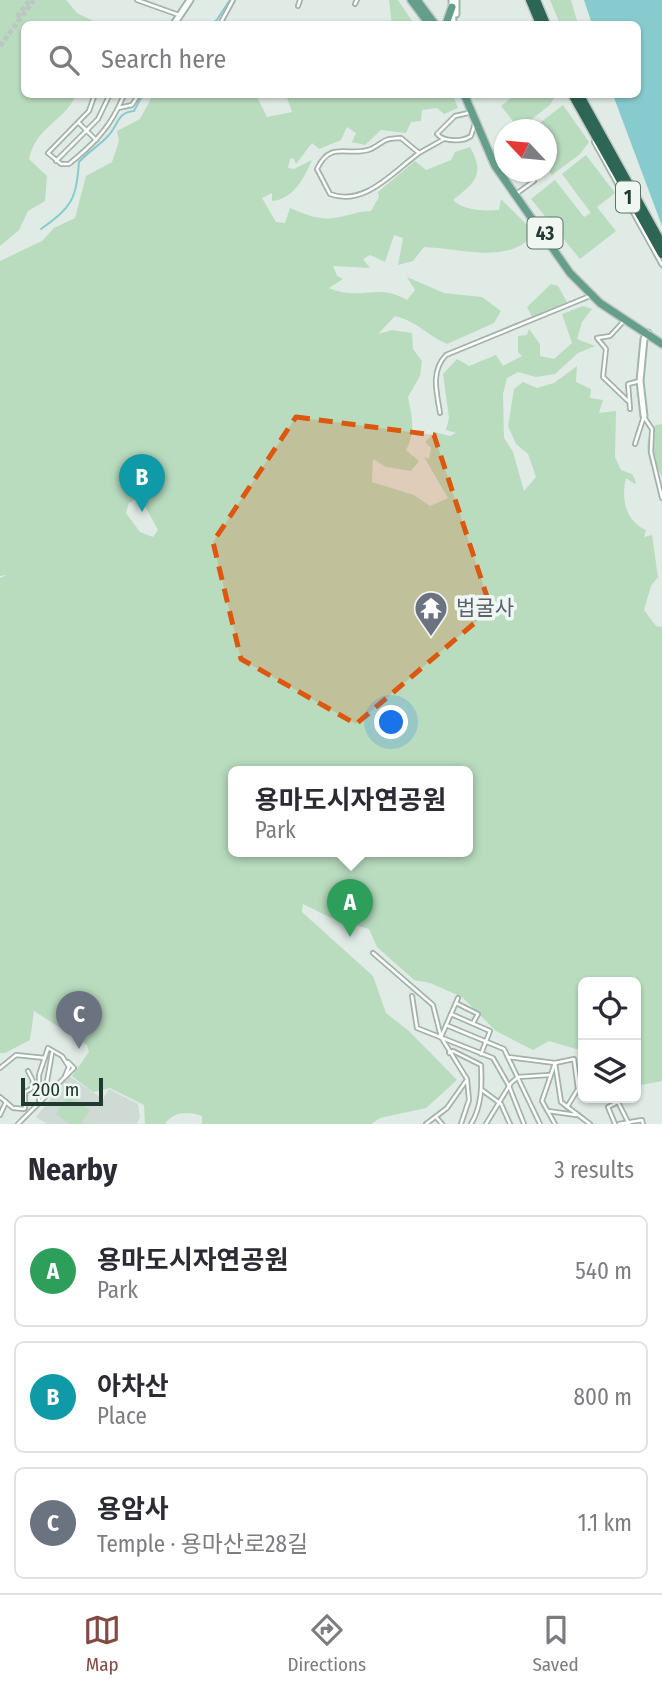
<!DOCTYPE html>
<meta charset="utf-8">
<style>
body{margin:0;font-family:"Fira Sans Condensed","Noto Sans KR",sans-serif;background:#f7f7f7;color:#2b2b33}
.controls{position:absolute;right:21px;bottom:21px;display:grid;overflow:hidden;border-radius:10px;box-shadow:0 2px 5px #0004}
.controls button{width:63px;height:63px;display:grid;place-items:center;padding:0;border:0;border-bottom:2px solid #e1e1e2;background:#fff;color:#2b2b33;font:35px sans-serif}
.compass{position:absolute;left:494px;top:119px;width:63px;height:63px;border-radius:50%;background:#fff;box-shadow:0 2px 5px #0004;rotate:296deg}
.scale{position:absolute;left:21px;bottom:18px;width:82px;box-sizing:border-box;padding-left:7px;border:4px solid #213a31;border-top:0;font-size:19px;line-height:24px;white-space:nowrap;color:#213a31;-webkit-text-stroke:5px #f0f7f3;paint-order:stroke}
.you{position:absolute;left:392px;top:723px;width:24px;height:24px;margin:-18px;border:5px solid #fff;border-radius:50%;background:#1a73e8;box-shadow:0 0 0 10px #1a73e833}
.badge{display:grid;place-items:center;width:46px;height:46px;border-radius:50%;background:#834a44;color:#fff;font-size:23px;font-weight:700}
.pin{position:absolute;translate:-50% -58px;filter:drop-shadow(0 2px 4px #0008)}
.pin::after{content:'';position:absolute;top:37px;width:24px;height:21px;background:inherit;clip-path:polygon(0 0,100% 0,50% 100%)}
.popup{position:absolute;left:228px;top:766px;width:245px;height:91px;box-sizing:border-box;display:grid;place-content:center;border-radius:10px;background:#fff;filter:drop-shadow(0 2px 5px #0005);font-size:23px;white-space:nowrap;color:#7c7c81}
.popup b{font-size:26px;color:#2b2b33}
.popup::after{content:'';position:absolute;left:50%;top:100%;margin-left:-14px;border:14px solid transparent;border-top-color:#fff}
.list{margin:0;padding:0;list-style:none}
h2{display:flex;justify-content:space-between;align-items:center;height:91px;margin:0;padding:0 28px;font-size:30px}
h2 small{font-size:23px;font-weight:400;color:#7c7c81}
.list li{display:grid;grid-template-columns:46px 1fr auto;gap:21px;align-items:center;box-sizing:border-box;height:112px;margin:0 14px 14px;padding:0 14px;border:2px solid #e1e1e2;border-radius:10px}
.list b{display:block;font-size:26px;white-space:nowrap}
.list p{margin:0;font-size:23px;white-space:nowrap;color:#7c7c81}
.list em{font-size:23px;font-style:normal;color:#7c7c81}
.icon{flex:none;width:38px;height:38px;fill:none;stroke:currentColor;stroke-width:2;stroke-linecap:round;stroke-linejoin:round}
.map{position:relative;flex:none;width:662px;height:1124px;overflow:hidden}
.search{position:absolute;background:#fff;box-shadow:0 2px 5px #0004;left:21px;right:21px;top:21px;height:77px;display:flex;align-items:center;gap:18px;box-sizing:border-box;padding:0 24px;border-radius:10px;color:#7c7c81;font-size:26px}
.sheet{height:469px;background:#fff}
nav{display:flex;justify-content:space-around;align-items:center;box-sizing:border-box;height:98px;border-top:2px solid #e1e1e2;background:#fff;font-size:19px;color:#7c7c81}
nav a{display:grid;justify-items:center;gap:4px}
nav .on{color:#834a44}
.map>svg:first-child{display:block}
.built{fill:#cedad3}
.green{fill:#b9dcbf;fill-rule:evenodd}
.water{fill:#88cbcf}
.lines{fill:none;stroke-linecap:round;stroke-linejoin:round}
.stream{stroke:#88cbcf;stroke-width:2}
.secondary-tunnel{stroke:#bac8c1;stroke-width:5;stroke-dasharray:5 2.5;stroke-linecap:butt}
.street-casing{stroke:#a3b2ab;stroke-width:6}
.secondary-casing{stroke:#9fb6ab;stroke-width:9}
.primary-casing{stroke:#c1c8c5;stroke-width:10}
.highway-casing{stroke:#c1c8c5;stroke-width:11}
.street{stroke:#fff;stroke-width:2.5}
.secondary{stroke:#fff;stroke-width:5}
.primary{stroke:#659f8b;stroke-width:7}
.highway{stroke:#2d6655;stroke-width:8}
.marked{fill:#de570e;fill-opacity:0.2;stroke:#de570e;stroke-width:5;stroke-dasharray:14 9;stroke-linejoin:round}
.labels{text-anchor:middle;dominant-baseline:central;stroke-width:7;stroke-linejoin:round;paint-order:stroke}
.shield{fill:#f0f7f3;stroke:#5f736b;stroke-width:2}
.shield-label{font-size:19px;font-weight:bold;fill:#213a31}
.worship-label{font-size:21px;fill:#5b616d;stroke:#f0f7f3;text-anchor:start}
</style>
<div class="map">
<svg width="662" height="1124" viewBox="0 0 662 1124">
<rect width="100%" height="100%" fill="#e0ebe5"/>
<path class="built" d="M69,1076L103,1099L109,1089L138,1104L140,1117L137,1124H47L36,1117Z"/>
<g class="green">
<path d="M0,0H66L77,13L99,24H24V94L76,95C63,123 37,125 29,159L47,176L45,201L28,211L19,230L0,246Z"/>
<path d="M389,0H398L414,24H392Z"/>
<path d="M550,0H571L578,24H560Z"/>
<path d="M516,94H556V95L550,105L519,129L501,106Z"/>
<path d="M153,95H256L267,117L292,112L286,95H453L458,108L444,114L437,108L422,110L421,121L411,122L406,133L381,130L365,145L352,142L356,133L347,127L341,140L319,149L312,143L296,164L293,158L290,159L288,168L294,169L312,160C304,178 294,199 272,201V193L262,198L276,222L285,223L290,208C308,216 324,222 344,216C354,214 360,211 371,211L379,197L378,192L415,161L426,170L451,160L455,152L470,147C486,175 474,183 453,200C464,211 484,211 499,210L501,199L534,232C514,266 458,248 424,247L413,261L398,265L403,238L394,235L385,262L370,255L363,259L370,268L333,266L337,276L343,279L329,288C361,302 377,282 407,300L415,290L407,277L444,293L482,297L501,311L494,323L447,344C425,334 420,323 395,316L378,334L392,330L412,333L413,349L422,361L420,376L408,397C412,416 416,433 406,450L419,461L411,471L386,467L373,459L372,482L414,495L430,506L448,498L424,457L429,459L431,448L425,442L435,432L450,436L456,433L446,430L449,418L443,374L457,359L469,366L496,355L503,366L522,356L518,352V336L527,335L529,329L540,344V356L554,359L572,343L562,314L583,306L592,309L582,322L577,339L595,346L578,353L555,374L536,377L518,372L507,378L503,394L504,438L513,452L524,491L536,477L528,454L516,444L508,426L514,389L523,382L537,388L554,383L577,366L576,382L591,389L590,398L603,400L599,413L616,411L615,457L621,470L632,474L636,482L635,484L626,478C621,498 625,521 646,530L644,537L652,535L658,577L651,586L644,610L656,626L662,627V1081L636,1086V982H583V1051L549,1041L533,1050L496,1031L462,997L430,983L414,980L377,947L369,929L329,917L303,904L302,912L373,976L386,1013L410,1032L457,1080L426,1108L380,1118L371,1124H202V1116C189,1111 173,1111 165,1124H145L144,1105L110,1088L93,1092L72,1076L89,1052L87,1045L34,1011L30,1040L5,1053H0V578L7,575L0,576V261L42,241L54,228L75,218L86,176L112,162L119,141L117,131L140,119ZM136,499H141L158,530L153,537L140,532L126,513L129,503ZM233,771H467V851H233Z"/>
<path d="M563,105L589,142L580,154L552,175L547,168L546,130L532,129Z"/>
<path d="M586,155L615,193L597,207L616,231L580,259L531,199L555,180L584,217L591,213L562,174Z"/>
<path d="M551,284L558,286L567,302L532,317L527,307Z"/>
<path d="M662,424V477L657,466H651C646,448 645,440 656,425Z"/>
<path d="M68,1095L90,1110L81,1124H70L56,1114Z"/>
</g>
<path class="water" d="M584,0H662V226L613,95L638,94V24H592Z"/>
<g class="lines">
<g class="stream">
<path d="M209,24L216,21L230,0"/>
<path d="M41,229C72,207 76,200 79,162C88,152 100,145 108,136C118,126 117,112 134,111L143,94"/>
</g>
<g class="secondary-tunnel">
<path d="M17,17L30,0"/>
<path d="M0,46L34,0"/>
</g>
<defs>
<g id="street">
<path d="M137,0L179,15"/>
<path d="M355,4L357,0"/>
<path d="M298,6L300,0"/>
<path d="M220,24L233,0"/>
<path d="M95,94L89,111L48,153L61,164H69C90,147 106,132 118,108L132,105L139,94"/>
<path d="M118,108L124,95"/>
<path d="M468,113L455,116L437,134C444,142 463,142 471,136L474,126"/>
<path d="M79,123L96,140"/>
<path d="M594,142L662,265"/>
<path d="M419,153C393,172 364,207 330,194L317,169C331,139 349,158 371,149C387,141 380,139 401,138L419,153L444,139"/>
<path d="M56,161L98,119L110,94"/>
<path d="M516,194L534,181L526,172"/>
<path d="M623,322L610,336L597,338L606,349L603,377L628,401"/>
<path d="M630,409L628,384L640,381"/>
<path d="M440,413C437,393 430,372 446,355L590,296"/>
<path d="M644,417L652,429L651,452L662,498"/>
<path d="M635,444L644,416"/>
<path d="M373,953L433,1005L441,1037L467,1079L469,1100L461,1124"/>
<path d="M412,996L417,1028L493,1058L509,1086L524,1124"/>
<path d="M456,1003L478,1014L473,1023"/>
<path d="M451,1014L490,1031L481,1054"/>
<path d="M446,1025L504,1049L540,1124"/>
<path d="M441,1037L458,998"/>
<path d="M449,1053L453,1051L481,1065C482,1085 482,1106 471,1124"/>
<path d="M508,1057L555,1063L574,1059L578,1089L567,1107"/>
<path d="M555,1063L561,1102L590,1124"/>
<path d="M0,1068L16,1055L45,1058"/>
<path d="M39,1088L46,1087L52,1053"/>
<path d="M482,1090L501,1104L510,1124"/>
<path d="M0,1097L13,1108L24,1109"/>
<path d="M39,1100V1075L48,1048L62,1056L69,1067L65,1076"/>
<path d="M25,1108V1092L31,1089L33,1081L28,1071"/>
<path d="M548,1111L576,1115"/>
<path d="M0,1115L6,1102"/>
<path d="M436,1117L442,1124"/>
<path d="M18,1124L74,1068L68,1062"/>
<path d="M426,1124L447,1108L466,1081"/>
<path d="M486,1124L511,1083L518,1077L549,1075"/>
<path d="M555,1124L542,1101L555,1063"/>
<path d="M615,1124L608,1107L618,1102L629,1124"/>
<path d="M619,1124L642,1120L643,1124"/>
</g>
<g id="secondary">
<path d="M452,0L453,24"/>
<path d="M456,0V14"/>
<path d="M174,24L190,0"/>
<path d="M644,416L640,381L644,339L648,333"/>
</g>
<g id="primary">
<path d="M411,0L429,24"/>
<path d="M417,0L435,24"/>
<path d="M446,24L452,7"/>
<path d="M464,94L495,166L570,273L600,303L662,344"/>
</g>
<g id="highway">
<path d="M530,0L540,24"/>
<path d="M536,0L546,24"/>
<path d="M572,94L662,254"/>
<path d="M579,94L662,244"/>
</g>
</defs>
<use href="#street" class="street-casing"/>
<use href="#secondary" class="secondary-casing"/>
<use href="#primary" class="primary-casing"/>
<use href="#highway" class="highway-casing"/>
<use href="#street" class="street"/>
<use href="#secondary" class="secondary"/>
<use href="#primary" class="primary"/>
<use href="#highway" class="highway"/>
</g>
<path class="marked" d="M296,417L434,435L491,609L356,724L241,659L213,542Z"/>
<defs>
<symbol id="temple-pin" viewBox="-11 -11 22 30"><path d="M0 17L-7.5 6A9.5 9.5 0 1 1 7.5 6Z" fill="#6b7280" stroke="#f0f7f3"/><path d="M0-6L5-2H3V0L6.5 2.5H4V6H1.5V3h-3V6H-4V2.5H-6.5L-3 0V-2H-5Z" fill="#fff"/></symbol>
</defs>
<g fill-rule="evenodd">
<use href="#temple-pin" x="412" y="589" width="38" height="52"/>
</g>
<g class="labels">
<g class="shield">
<rect x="616" y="181.5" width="24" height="31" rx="5"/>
<rect x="527.5" y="217.5" width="35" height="31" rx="5"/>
</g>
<g class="shield-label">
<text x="628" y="197">1</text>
<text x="545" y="233">43</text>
</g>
<g class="worship-label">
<text x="456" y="608">법굴사</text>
</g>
</g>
</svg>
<div class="controls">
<button><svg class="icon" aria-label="locate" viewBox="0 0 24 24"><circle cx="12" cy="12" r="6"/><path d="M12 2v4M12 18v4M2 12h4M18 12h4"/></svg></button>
<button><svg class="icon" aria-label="layers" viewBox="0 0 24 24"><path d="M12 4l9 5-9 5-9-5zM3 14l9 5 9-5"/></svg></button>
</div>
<svg class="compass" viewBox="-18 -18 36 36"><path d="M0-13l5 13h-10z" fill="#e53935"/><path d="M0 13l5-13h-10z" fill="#7c7c81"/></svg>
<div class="scale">200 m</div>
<div class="you"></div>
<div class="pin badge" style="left:350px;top:937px;background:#2e9e5b">A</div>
<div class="popup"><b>용마도시자연공원</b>Park</div>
<div class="pin badge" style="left:142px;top:512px;background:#0f9aa8">B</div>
<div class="pin badge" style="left:79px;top:1049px;background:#6b7280">C</div>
<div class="search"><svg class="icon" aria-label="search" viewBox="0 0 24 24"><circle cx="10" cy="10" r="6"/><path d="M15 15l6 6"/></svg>Search here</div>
</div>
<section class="sheet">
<h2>Nearby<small>3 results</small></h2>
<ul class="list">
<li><span class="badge" style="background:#2e9e5b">A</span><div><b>용마도시자연공원</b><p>Park</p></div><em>540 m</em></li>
<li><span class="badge" style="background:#0f9aa8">B</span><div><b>아차산</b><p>Place</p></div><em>800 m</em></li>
<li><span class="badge" style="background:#6b7280">C</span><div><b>용암사</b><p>Temple · 용마산로28길</p></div><em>1.1 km</em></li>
</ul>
</section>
<nav>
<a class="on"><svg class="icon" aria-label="map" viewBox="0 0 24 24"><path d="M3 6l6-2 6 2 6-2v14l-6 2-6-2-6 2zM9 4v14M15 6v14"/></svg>Map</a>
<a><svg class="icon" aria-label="directions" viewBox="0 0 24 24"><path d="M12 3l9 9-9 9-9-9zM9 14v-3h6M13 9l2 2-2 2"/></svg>Directions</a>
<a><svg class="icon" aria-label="saved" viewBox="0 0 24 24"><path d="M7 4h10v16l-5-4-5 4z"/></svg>Saved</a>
</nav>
